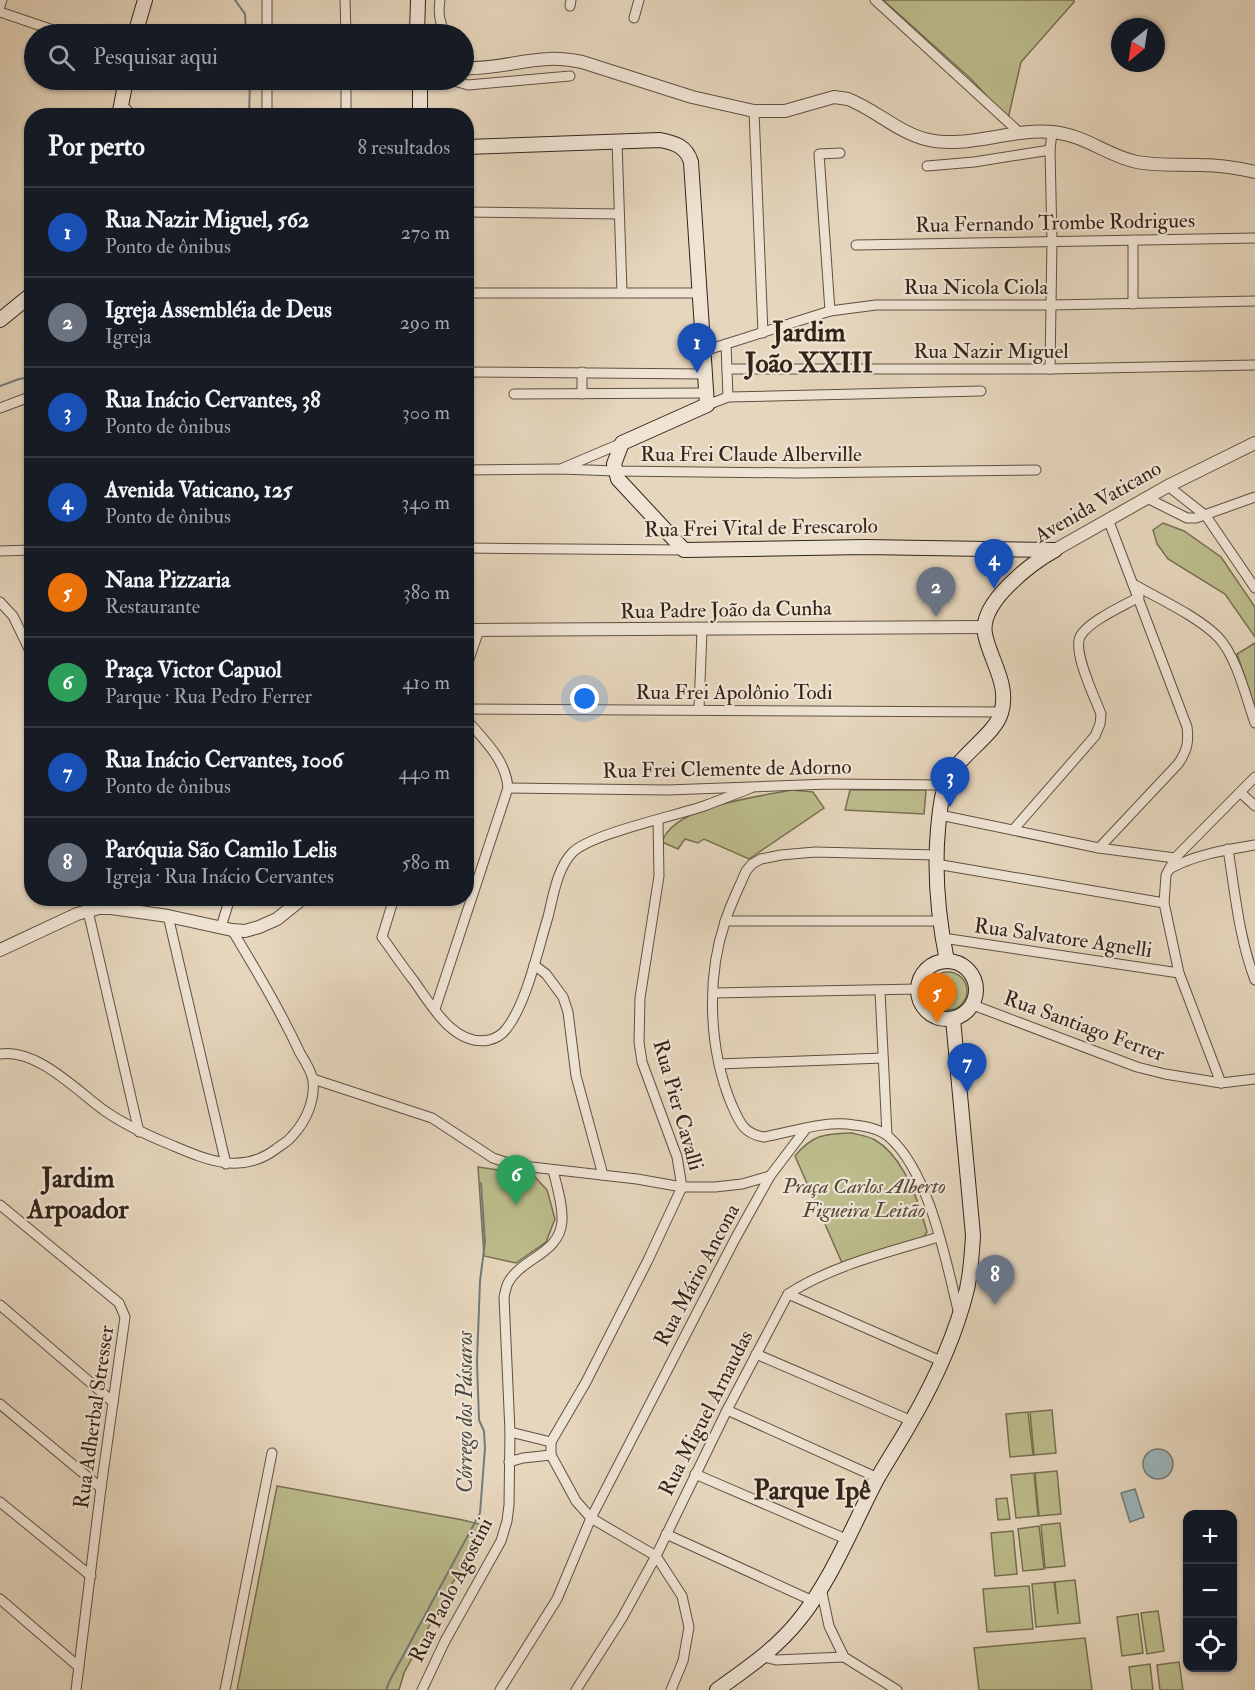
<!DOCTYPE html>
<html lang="pt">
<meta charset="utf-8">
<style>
body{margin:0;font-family:"IM FELL Double Pica",serif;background:#20242c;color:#f1f3f6}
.controls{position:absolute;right:18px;bottom:18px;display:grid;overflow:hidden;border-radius:12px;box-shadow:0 2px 4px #0004}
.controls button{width:54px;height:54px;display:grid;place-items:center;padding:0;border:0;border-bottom:2px solid #363941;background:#171b24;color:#f1f3f6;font:30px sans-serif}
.compass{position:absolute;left:1111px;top:18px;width:54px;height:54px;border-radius:50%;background:#171b24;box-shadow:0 2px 4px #0004;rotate:210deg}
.you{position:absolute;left:585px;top:699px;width:21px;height:21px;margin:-15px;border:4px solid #fff;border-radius:50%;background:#1a73e8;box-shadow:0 0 0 9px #1a73e833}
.badge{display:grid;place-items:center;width:39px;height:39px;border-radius:50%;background:#c59692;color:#fff;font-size:20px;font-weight:700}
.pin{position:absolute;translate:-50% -50px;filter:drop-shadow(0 2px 3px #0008)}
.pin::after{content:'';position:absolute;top:32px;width:21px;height:18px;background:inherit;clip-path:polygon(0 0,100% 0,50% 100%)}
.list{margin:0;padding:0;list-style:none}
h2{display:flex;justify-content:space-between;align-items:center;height:78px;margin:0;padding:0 24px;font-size:26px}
h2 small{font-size:20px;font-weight:400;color:#9ea1a6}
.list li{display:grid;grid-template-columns:39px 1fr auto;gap:18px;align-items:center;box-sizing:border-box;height:90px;padding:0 24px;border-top:2px solid #363941}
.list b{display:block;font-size:22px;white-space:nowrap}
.list p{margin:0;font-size:20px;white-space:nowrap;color:#9ea1a6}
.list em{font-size:20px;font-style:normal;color:#9ea1a6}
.icon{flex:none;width:33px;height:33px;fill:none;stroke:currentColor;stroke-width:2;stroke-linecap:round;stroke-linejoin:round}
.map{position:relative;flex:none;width:1255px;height:1690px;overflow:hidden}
.search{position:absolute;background:#171b24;box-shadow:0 2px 4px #0004;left:24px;top:24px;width:450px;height:66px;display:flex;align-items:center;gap:15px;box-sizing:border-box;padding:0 21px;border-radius:33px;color:#9ea1a6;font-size:22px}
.panel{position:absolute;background:#171b24;box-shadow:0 2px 4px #0004;left:24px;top:108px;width:450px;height:798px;border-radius:24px}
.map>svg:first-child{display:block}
.green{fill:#bcbc8c;stroke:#777052;stroke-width:1.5}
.water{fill:#9cb6bc;stroke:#727b7b;stroke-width:1.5}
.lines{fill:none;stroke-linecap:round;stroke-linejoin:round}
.stream{stroke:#727b7b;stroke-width:2}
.minor-casing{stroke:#5f5042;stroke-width:11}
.tertiary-casing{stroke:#5f5042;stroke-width:14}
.secondary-casing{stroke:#322319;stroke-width:16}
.minor{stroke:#efe4d4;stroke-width:9}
.tertiary{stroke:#efe4d4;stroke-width:12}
.secondary{stroke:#efe4d4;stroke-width:14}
.labels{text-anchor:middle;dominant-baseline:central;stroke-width:4.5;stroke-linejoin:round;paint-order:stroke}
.street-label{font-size:21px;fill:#322319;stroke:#efe4d4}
.park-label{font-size:21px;font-style:italic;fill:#544936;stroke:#efe4d4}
.water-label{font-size:22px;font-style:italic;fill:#4c4842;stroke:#efe4d4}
.district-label{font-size:27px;font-weight:bold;fill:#322319;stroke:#efe4d4}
</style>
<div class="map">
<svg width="1255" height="1690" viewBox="0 0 1255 1690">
<rect width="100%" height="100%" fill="#e6d6bd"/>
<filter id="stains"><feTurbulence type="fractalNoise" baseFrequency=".00333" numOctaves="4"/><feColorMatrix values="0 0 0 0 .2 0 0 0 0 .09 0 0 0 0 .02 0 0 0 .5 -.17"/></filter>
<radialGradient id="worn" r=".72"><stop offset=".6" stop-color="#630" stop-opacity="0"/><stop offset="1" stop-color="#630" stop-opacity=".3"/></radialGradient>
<g class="green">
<path d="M883,0H1074V2L1021,62L1008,119L971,79Z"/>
<path d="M1163,523L1184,531L1221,557L1255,607V637L1225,594L1168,559L1157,544L1153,530Z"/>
<path d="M1255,643V708L1237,654Z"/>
<path d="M792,790L813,792L824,808L749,859L704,839L698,843L685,839L678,849L662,842C673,806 758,797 792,790Z"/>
<path d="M850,790H926L924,814L845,810Z"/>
<circle cx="948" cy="991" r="19"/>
<path d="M852,1133C859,1135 868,1136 875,1140C903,1156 919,1202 927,1232L922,1239L843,1265L795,1156C813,1134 825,1134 852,1133Z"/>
<path d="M478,1167L533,1175L547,1190L555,1219L546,1242L516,1263L484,1256Z"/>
<path d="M1052,1410L1056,1453L1034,1455L1030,1412Z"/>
<path d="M1028,1412L1033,1455L1010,1457L1006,1414Z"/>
<path d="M1057,1471L1061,1514L1039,1516L1035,1473Z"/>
<path d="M1034,1473L1038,1516L1016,1518L1011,1475Z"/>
<path d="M277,1486L463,1520L489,1527L453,1582L404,1673L399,1690H237Z"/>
<path d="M1007,1498L1010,1519L998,1520L996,1499Z"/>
<path d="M1060,1523L1065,1566L1045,1568L1041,1525Z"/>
<path d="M1039,1526L1044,1569L1023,1571L1018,1529Z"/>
<path d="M1013,1531L1017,1574L995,1576L991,1533Z"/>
<path d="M1075,1580L1080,1623L1036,1627L1032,1584L1054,1582L1058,1614L1055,1582Z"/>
<path d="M1029,1586L1033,1629L987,1632L983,1589Z"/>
<path d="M1158,1611L1164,1651L1147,1654L1141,1613Z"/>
<path d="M1138,1614L1143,1653L1122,1656L1117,1617Z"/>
<path d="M1085,1638L1092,1690H979L974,1648Z"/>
<path d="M1179,1662L1183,1690H1160L1157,1665Z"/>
<path d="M1150,1664L1153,1690H1132L1129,1667Z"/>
</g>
<g class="water">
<circle cx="1158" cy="1464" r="15"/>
<path d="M1135,1489L1144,1517L1130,1522L1121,1493Z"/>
</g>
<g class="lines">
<g class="stream">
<path d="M235,0L245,14L246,34"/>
<path d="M249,116L250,80"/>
<path d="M0,386L19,379L32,377"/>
<path d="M386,1690L390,1680L480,1513L485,1448L484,1431L479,1420L477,1362L480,1281L485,1242L481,1183"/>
</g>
<defs>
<g id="minor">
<path d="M345,0L346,34"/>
<path d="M440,0C438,13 439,23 446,34"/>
<path d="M875,0L1020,133"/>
<path d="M0,6L2,0"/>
<path d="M570,6L571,0"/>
<path d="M0,12L65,34"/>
<path d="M634,18L639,0"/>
<path d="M267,34V0"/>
<path d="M267,80V116"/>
<path d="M451,80L468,85L570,76"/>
<path d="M121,104L133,116"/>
<path d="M754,111L763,333"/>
<path d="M346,116V80"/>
<path d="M617,141L622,292"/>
<path d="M927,166L974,162L1050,150"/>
<path d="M466,212L619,214"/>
<path d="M1133,240V304"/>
<path d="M856,245L1255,238"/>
<path d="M466,293H701"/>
<path d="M830,311L819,154L840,153"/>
<path d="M726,344L728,397"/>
<path d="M704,351L830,311L876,305H1051L1255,301"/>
<path d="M727,369H1050L1255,365"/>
<path d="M1050,369L1052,241L1050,150L1052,132"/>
<path d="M466,372L705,374"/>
<path d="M514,394L706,393"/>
<path d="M582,394V372"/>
<path d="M707,405L728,397L981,391"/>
<path d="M0,408L32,396"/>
<path d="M563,468L622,443"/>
<path d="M466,470L561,469L615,471L798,473L1036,470"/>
<path d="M1168,486L1206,516L1255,588"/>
<path d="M1147,498L1187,518H1196L1255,497"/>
<path d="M466,548L684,550"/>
<path d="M0,551L32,550"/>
<path d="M1135,585C1161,600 1197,616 1218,637C1237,657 1246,698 1255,723"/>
<path d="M0,602L13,616L32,655"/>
<path d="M466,668L479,630"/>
<path d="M466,709L1002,712"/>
<path d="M699,709L702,630"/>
<path d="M508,788L667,790L829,784L946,785"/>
<path d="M1241,793L1255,806"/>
<path d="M940,815L1099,848L1175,858"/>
<path d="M1013,830L1095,736L1100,724L1101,714C1095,698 1071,649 1081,635C1091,620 1123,606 1139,597"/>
<path d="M1099,848L1178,764C1187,751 1189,742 1187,727L1108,519"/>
<path d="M1228,849C1235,893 1239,938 1255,980"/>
<path d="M936,855L815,852L781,855L761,859L752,864L746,871C739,888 730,905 725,922C706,979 709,1049 731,1103C739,1121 743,1134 764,1137C792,1132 825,1120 854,1125C865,1126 880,1129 889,1137C930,1173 946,1262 959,1314"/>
<path d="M936,864L1164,903"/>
<path d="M1171,868C1197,854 1226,850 1255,845"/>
<path d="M85,898L139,1132"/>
<path d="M394,898L382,937C393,952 403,967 414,981C431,1005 454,1047 489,1040C497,1038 502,1035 507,1028C527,1002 538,949 548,917C553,897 557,869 572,853C590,834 675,816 704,806C720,800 736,794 751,788"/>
<path d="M168,916L226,1164"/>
<path d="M725,921H940"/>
<path d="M221,927L230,898"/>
<path d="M943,938L1179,973"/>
<path d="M534,965L546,974L563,997L568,1012L576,1076L603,1175"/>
<path d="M880,991L887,1135"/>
<path d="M713,993L918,989"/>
<path d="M973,1005L1137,1067L1165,1074L1221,1083L1255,1079"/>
<path d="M435,1009L508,788C506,760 484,740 466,719"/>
<path d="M0,1054C37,1048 77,1091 105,1111C125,1125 147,1135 169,1144C205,1159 240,1176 276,1149C281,1145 289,1141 293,1135C306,1121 315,1101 313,1081C312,1072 305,1061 300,1053C280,1010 256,970 232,930"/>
<path d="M719,1064L883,1058"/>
<path d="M313,1079L432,1118L493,1158L514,1165L637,1179L682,1187H715L742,1184L770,1176"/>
<path d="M1221,1083L1179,973L1164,903L1166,875L1175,858L1255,777"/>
<path d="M0,1205L119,1303L125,1317L101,1488L76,1690"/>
<path d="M788,1294L941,1361"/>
<path d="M0,1305L113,1402"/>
<path d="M756,1354L912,1421"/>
<path d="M0,1404L101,1488"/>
<path d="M727,1410L878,1478"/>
<path d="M510,1432L551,1442"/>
<path d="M551,1442L586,1382L648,1260L682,1187L677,1157L642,1062L639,1042L640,998L659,876L658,820"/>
<path d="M551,1442V1455L576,1501L591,1518L656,1556L682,1596L689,1627L683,1661L671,1690"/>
<path d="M509,1462L523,1458L551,1455"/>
<path d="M695,1474L846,1539"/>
<path d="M0,1502L91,1576"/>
<path d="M666,1534L813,1601"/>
<path d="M821,1588L829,1626L844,1657L897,1690"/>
<path d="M0,1599L79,1667"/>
<path d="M764,1657L776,1660L844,1657"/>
<path d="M225,1690L272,1453"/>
<path d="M422,1690L445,1641L501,1541L507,1521L509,1505L510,1432L504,1297C505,1293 506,1287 508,1283C521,1258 560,1254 562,1221C563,1205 557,1187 553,1170"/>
<path d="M500,1690L557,1599L591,1518L735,1239L770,1176L805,1130"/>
<path d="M576,1690L622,1618L656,1556L727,1410L788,1294C833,1265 889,1252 939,1237"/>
</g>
<g id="tertiary">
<path d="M464,68C492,70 520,60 549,59C560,58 571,60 582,62L692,97L754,111H785L834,97L848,99C874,109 898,132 925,139C966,150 1010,128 1052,132C1086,135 1107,156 1137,162C1158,166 1180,164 1201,165C1219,165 1238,168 1255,172"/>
<path d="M1055,550L1168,486L1255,443"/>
<path d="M466,630L985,627"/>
<path d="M0,950L77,914L99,908H111L168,916L232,930L245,931L259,927L277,919L303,898"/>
</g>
<g id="secondary">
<path d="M135,34L145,0"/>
<path d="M417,34L418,0"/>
<path d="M420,80V116"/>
<path d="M119,116L126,80"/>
<path d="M466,147L660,140C675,143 686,146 691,162L707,405L622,443L614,464L618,479L684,550L865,547L1055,550"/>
<path d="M0,320L32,294"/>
<circle cx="947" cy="990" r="29"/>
<path d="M947,961C938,917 934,874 938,829C940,810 941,789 952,772C964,753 996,732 1001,713C1010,685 990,660 985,634C979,602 1032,563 1055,550"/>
<path d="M717,1690C747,1668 775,1650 799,1620C832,1579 852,1527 876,1481C887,1461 900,1442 911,1422C934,1382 956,1334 967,1289C971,1271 972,1253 973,1235L953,1019"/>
</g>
</defs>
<use href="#minor" class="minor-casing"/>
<use href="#tertiary" class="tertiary-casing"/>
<use href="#secondary" class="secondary-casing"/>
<use href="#minor" class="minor"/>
<use href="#tertiary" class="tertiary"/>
<use href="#secondary" class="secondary"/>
</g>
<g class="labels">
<g class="street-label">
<text transform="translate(1055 223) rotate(-1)">Rua Fernando Trombe Rodrigues</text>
<text x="976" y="287">Rua Nicola Ciola</text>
<text x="991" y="351">Rua Nazir Miguel</text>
<text x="751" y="454">Rua Frei Claude Alberville</text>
<text transform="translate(1098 502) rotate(-30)">Avenida Vaticano</text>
<text transform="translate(761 528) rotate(-1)">Rua Frei Vital de Frescarolo</text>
<text transform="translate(726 610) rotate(-1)">Rua Padre João da Cunha</text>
<text x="734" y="692">Rua Frei Apolônio Todi</text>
<text transform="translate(727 769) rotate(-1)">Rua Frei Clemente de Adorno</text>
<text transform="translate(1063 938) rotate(8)">Rua Salvatore Agnelli</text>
<text transform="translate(1084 1026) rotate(20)">Rua Santiago Ferrer</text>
<text transform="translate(678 1105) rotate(74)">Rua Pier Cavalli</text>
<text transform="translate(697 1275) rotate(-62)">Rua Mário Ancona</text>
<text transform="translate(706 1413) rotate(-63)">Rua Miguel Arnaudas</text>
<text transform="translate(94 1417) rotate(-82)">Rua Adherbal Stresser</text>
<text transform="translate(451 1590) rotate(-63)">Rua Paolo Agostini</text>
</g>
<g class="park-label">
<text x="864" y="1186">Praça Carlos Alberto<tspan x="864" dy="24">Figueira Leitão</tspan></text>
</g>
<g class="water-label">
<text transform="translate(465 1412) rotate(-90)">Córrego dos Pássaros</text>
</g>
<g class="district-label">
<text x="809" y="332">Jardim<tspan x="809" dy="31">João XXIII</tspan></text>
<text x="78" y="1178">Jardim<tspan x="78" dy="31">Arpoador</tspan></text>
<text x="812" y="1490">Parque Ipê</text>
</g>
</g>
<rect width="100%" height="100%" filter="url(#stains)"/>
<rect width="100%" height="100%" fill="url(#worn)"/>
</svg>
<div class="controls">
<button>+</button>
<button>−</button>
<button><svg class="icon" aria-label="locate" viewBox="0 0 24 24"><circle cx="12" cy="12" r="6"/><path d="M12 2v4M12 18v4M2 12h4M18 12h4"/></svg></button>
</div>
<svg class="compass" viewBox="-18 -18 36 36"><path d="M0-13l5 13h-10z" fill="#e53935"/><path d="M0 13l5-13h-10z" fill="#9ea1a6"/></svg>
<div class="you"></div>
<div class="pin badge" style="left:697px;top:373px;background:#1a4fb4">1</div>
<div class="pin badge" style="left:936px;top:617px;background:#6b7280">2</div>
<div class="pin badge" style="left:950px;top:807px;background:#1a4fb4">3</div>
<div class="pin badge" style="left:994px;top:589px;background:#1a4fb4">4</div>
<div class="pin badge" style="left:937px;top:1023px;background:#e8710a">5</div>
<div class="pin badge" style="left:516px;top:1205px;background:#2e9e5b">6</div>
<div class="pin badge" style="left:967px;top:1093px;background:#1a4fb4">7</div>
<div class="pin badge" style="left:995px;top:1305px;background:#6b7280">8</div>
<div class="search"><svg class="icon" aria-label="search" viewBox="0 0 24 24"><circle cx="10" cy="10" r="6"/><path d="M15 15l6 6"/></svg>Pesquisar aqui</div>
<section class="panel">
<h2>Por perto<small>8 resultados</small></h2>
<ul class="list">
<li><span class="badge" style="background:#1a4fb4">1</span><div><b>Rua Nazir Miguel, 562</b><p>Ponto de ônibus</p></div><em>270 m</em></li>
<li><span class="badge" style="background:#6b7280">2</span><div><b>Igreja Assembléia de Deus</b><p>Igreja</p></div><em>290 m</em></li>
<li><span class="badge" style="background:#1a4fb4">3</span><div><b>Rua Inácio Cervantes, 38</b><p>Ponto de ônibus</p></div><em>300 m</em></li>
<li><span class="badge" style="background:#1a4fb4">4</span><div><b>Avenida Vaticano, 125</b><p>Ponto de ônibus</p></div><em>340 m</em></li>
<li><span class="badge" style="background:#e8710a">5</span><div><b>Nana Pizzaria</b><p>Restaurante</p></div><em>380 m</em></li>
<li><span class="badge" style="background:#2e9e5b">6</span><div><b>Praça Victor Capuol</b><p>Parque · Rua Pedro Ferrer</p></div><em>410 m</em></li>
<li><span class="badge" style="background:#1a4fb4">7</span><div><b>Rua Inácio Cervantes, 1006</b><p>Ponto de ônibus</p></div><em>440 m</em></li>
<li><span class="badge" style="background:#6b7280">8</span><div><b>Paróquia São Camilo Lelis</b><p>Igreja · Rua Inácio Cervantes</p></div><em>580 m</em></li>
</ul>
</section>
</div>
